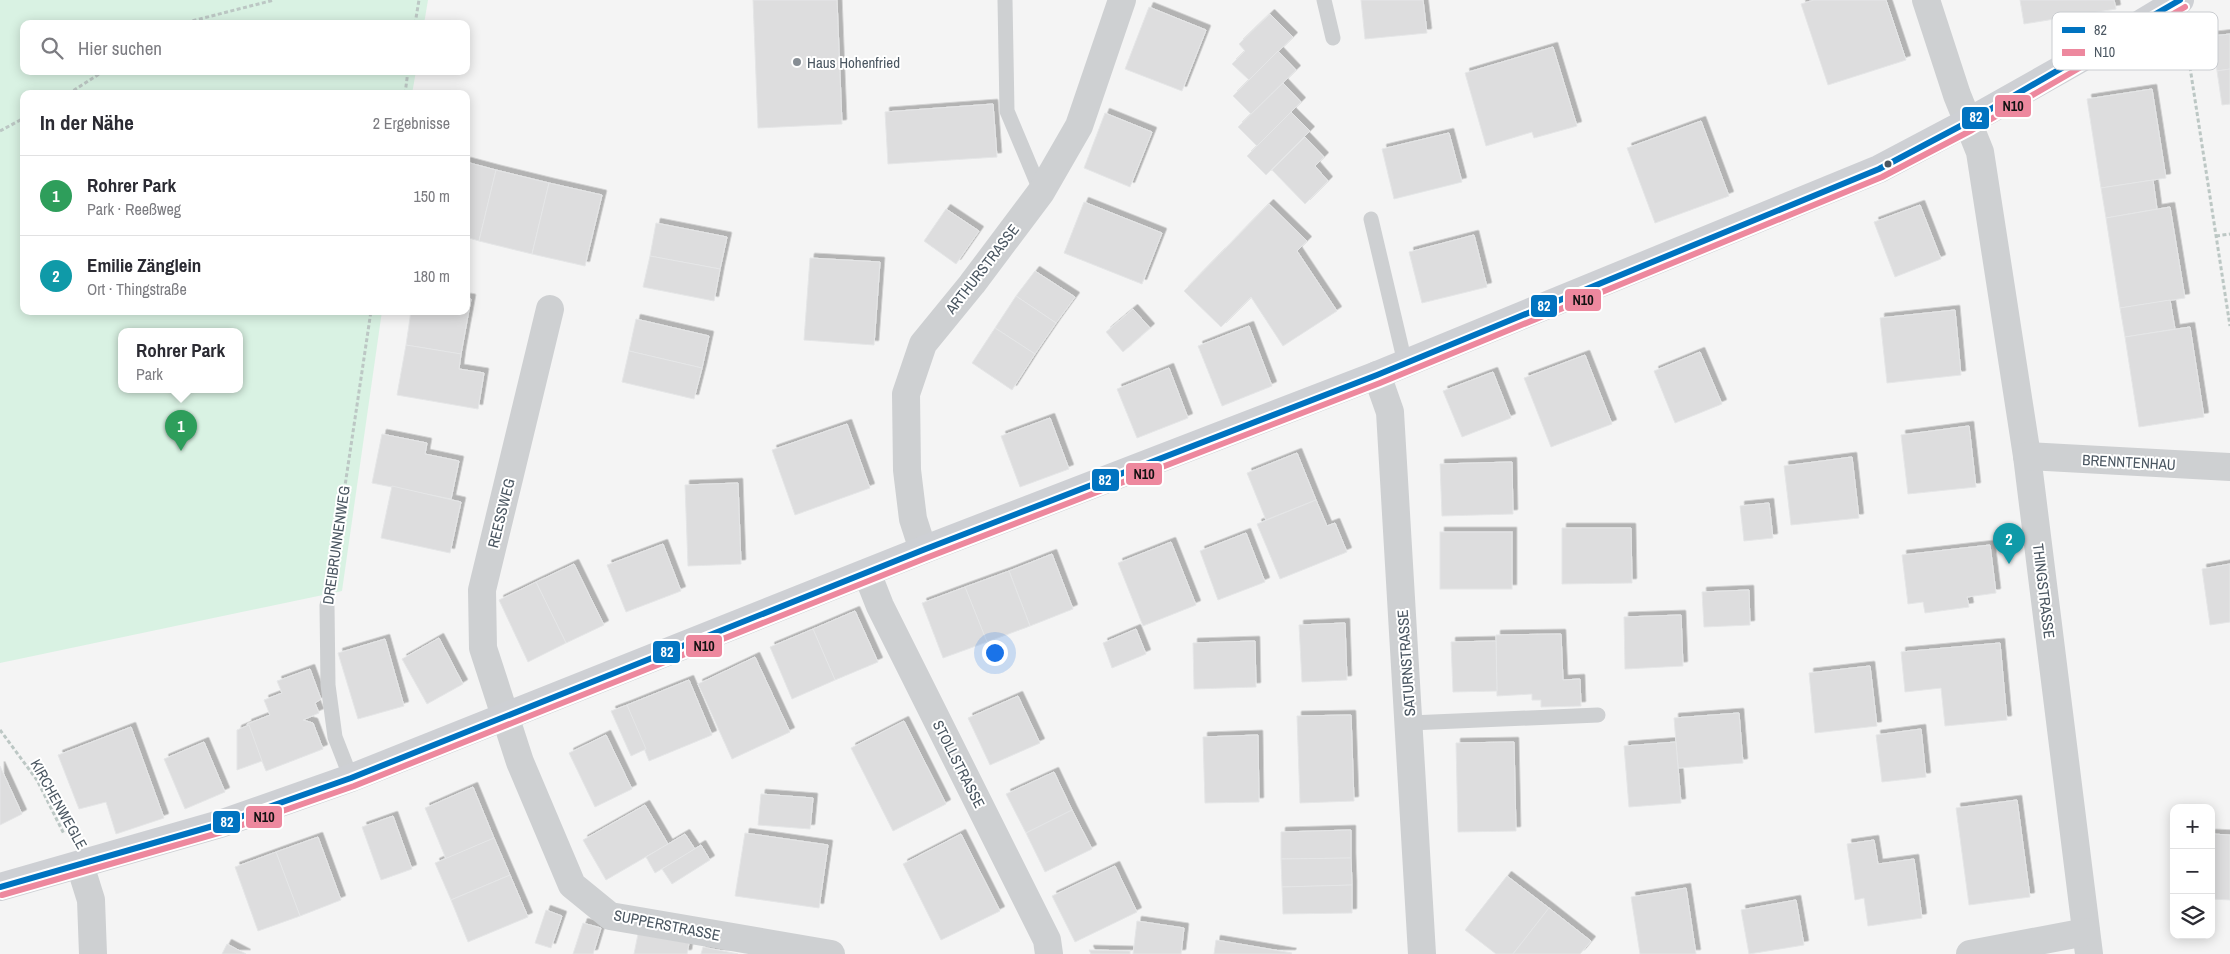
<!DOCTYPE html>
<html lang="de">
<meta charset="utf-8">
<style>
body{margin:0;font-family:"Archivo Narrow",sans-serif;background:#f7f7f7;color:#2b2b33}
.controls{position:absolute;right:15px;bottom:15px;display:grid;overflow:hidden;border-radius:10px;box-shadow:0 2px 12px #0003}
.controls button{width:45px;height:45px;display:grid;place-items:center;padding:0;border:0;border-bottom:1px solid #e1e1e2;background:#fff;color:#2b2b33;font:25px sans-serif}
.you{position:absolute;left:994px;top:652px;width:18px;height:18px;margin:-12px;border:4px solid #fff;border-radius:50%;background:#1a73e8;box-shadow:0 0 0 8px #1a73e833}
.badge{display:grid;place-items:center;width:32px;height:32px;border-radius:50%;background:#111827;color:#fff;font-size:16px;font-weight:700}
.pin{position:absolute;translate:-50% -41px;filter:drop-shadow(0 1px 2px #0008)}
.pin::after{content:'';position:absolute;top:26px;width:18px;height:15px;background:inherit;clip-path:polygon(0 0,100% 0,50% 100%)}
.popup{position:absolute;left:118px;top:328px;width:125px;height:65px;box-sizing:border-box;display:grid;place-content:center;border-radius:10px;background:#fff;filter:drop-shadow(0 1px 4px #0005);font-size:16px;white-space:nowrap;color:#7c7c81}
.popup b{font-size:19px;color:#2b2b33}
.popup::after{content:'';position:absolute;left:50%;top:100%;margin-left:-10px;border:10px solid transparent;border-top-color:#fff}
.list{margin:0;padding:0;list-style:none}
h2{display:flex;justify-content:space-between;align-items:center;height:65px;margin:0;padding:0 20px;font-size:21px}
h2 small{font-size:16px;font-weight:400;color:#7c7c81}
.list li{display:grid;grid-template-columns:32px 1fr auto;gap:15px;align-items:center;box-sizing:border-box;height:80px;padding:0 20px;border-top:1px solid #e1e1e2}
.list b{display:block;font-size:19px;white-space:nowrap}
.list p{margin:0;font-size:16px;white-space:nowrap;color:#7c7c81}
.list em{font-size:16px;font-style:normal;color:#7c7c81}
.icon{flex:none;width:28px;height:28px;fill:none;stroke:currentColor;stroke-width:2;stroke-linecap:round;stroke-linejoin:round}
.map{position:relative;flex:none;width:2230px;height:954px;overflow:hidden}
.search{position:absolute;background:#fff;box-shadow:0 2px 12px #0003;left:20px;top:20px;width:450px;height:55px;display:flex;align-items:center;gap:12px;box-sizing:border-box;padding:0 18px;border-radius:10px;color:#7c7c81;font-size:19px}
.panel{position:absolute;background:#fff;box-shadow:0 2px 12px #0003;left:20px;top:90px;width:450px;height:225px;border-radius:10px}
.map>svg:first-child{display:block}
.green{fill:#d9f2e3;fill-rule:evenodd}
.building{fill:#ddddde;stroke:#e5e6e7;filter:url(#shadow)}
.lines{fill:none;stroke-linecap:round;stroke-linejoin:round}
.path{stroke:#bcc7c4;stroke-width:3;stroke-dasharray:4 2.5;stroke-linecap:butt}
.lane{stroke:#ced0d2;stroke-width:15}
.street{stroke:#ced0d2;stroke-width:28}
.secondary{stroke:#ced0d4;stroke-width:28}
.bus-1-casing{stroke:#fff;stroke-width:10}
.bus-2-casing{stroke:#fff;stroke-width:10}
.bus-1{stroke:#0073c0;stroke-width:6}
.bus-2{stroke:#ed889e;stroke-width:6}
.poi-dot{fill:#868d94;stroke:#fff;stroke-width:2}
.bus-dot{fill:#4a5661;stroke:#fff;stroke-width:2}
.labels{text-anchor:middle;dominant-baseline:central;stroke-width:4;stroke-linejoin:round;paint-order:stroke}
.poi-label{font-size:15px;fill:#4a5661;stroke:#fff;text-anchor:start}
.street-label{font-size:15px;fill:#4a5661;stroke:#fff}
.key{fill:#fff;stroke:#c9ccd0;stroke-width:1}
.key-label{font-size:14px;fill:#4a5661}
.line-badge{stroke:#fff;stroke-width:2}
.badge-label{font-size:14px;text-anchor:middle;font-weight:bold;fill:#fff}
.pale-badge-label{font-size:14px;text-anchor:middle;font-weight:bold;fill:#111}
</style>
<div class="map">
<svg width="2230" height="954" viewBox="0 0 2230 954">
<defs>
<filter id="shadow"><feDropShadow dx="4.5" dy="-4.5" stdDeviation="0" flood-color="#0004"/></filter>
</defs>
<rect width="100%" height="100%" fill="#f4f4f4"/>
<path class="green" d="M0,0H428L424,24H24V71H416L412,94H24V311H382L342,591L0,663ZM122,332H240V390H122Z"/>
<g class="building">
<path d="M753,0H837L842,124L758,128Z"/>
<path d="M1361,0H1423L1427,33L1365,39Z"/>
<path d="M1814,0H1886L1906,60L1828,85L1801,4Z"/>
<path d="M2020,0H2114L2116,9L2024,24Z"/>
<path d="M1149,7L1206,30L1182,91L1125,69Z"/>
<path d="M1270,14L1293,37L1249,80L1232,64L1245,51L1239,44Z"/>
<path d="M2230,34V69L2217,71L2212,36Z"/>
<path d="M1553,47L1577,126L1534,138L1532,132L1486,146L1465,73Z"/>
<path d="M1278,51L1296,70L1251,114L1233,96Z"/>
<path d="M2230,69V104L2222,105L2217,71Z"/>
<path d="M1283,83L1301,102L1257,146L1238,127Z"/>
<path d="M2152,89L2166,178L2101,188L2087,99Z"/>
<path d="M993,104L997,157L888,164L885,112Z"/>
<path d="M1291,112L1310,131L1266,175L1247,156Z"/>
<path d="M1105,113L1152,132L1130,187L1084,168Z"/>
<path d="M1701,121L1729,196L1655,223L1627,148Z"/>
<path d="M1449,133L1462,182L1394,199L1382,149Z"/>
<path d="M1305,137L1324,157L1315,166L1328,181L1305,204L1272,170Z"/>
<path d="M466,162L496,170L479,241L466,237Z"/>
<path d="M496,170L549,183L532,254L479,241Z"/>
<path d="M2153,180L2157,209L2106,218L2101,188Z"/>
<path d="M549,183L602,195L585,266L532,254Z"/>
<path d="M1084,202L1162,233L1142,284L1064,253Z"/>
<path d="M1269,204L1307,241L1297,251L1337,311L1283,346L1251,297L1221,327L1184,291Z"/>
<path d="M1920,205L1941,259L1895,277L1874,222Z"/>
<path d="M2170,207L2185,298L2120,308L2106,218Z"/>
<path d="M946,209L979,231L956,264L924,241Z"/>
<path d="M656,223L727,237L720,269L650,256Z"/>
<path d="M1474,235L1487,287L1422,303L1409,252Z"/>
<path d="M650,256L720,269L714,301L643,287Z"/>
<path d="M810,258L880,262L874,345L804,340Z"/>
<path d="M1035,271L1075,297L1056,323L1016,296Z"/>
<path d="M1016,296L1056,323L1035,354L995,328Z"/>
<path d="M466,298L471,299L461,354L406,345L411,311H466Z"/>
<path d="M2170,300L2175,329L2125,337L2120,308Z"/>
<path d="M1133,309L1150,328L1123,352L1106,332Z"/>
<path d="M1955,310L1961,375L1887,383L1880,318Z"/>
<path d="M636,319L709,336L702,368L629,351Z"/>
<path d="M1249,326L1272,386L1222,406L1198,346Z"/>
<path d="M2190,327L2204,417L2139,427L2125,337Z"/>
<path d="M995,328L1035,354L1012,390L972,363Z"/>
<path d="M406,345L461,354L459,369L484,373L478,409L397,395Z"/>
<path d="M629,351L702,368L694,399L622,382Z"/>
<path d="M1700,352L1722,404L1675,423L1654,371Z"/>
<path d="M1585,355L1612,424L1551,447L1524,378Z"/>
<path d="M1169,368L1188,418L1137,438L1117,389Z"/>
<path d="M1493,372L1511,418L1462,437L1443,391Z"/>
<path d="M1050,418L1069,469L1020,487L1001,436Z"/>
<path d="M847,424L870,488L795,515L772,450Z"/>
<path d="M1969,426L1976,487L1908,494L1901,435Z"/>
<path d="M382,434L427,443L425,454L459,461L451,499L372,483Z"/>
<path d="M1297,453L1316,500L1266,520L1247,473Z"/>
<path d="M1852,457L1859,518L1791,525L1784,466Z"/>
<path d="M1512,462L1513,514L1442,516L1440,464Z"/>
<path d="M738,483L741,564L688,566L685,485Z"/>
<path d="M392,486L461,502L450,553L381,538Z"/>
<path d="M1316,500L1327,526L1335,523L1347,552L1280,579L1257,524Z"/>
<path d="M1769,503L1773,538L1744,541L1740,506Z"/>
<path d="M1562,528H1631L1632,583L1562,584Z"/>
<rect x="1440" y="532" width="72" height="57"/>
<path d="M1246,533L1265,582L1218,600L1200,551Z"/>
<path d="M1171,542L1196,605L1143,626L1118,563Z"/>
<path d="M663,544L681,591L626,612L607,565Z"/>
<path d="M1990,545L1996,593L1967,597L1969,607L1925,613L1923,602L1908,604L1902,555Z"/>
<path d="M1052,554L1073,609L1030,626L1009,571Z"/>
<path d="M574,564L604,625L566,643L536,582Z"/>
<path d="M2230,564V622L2210,625L2202,569Z"/>
<path d="M1009,571L1030,626L987,642L965,587Z"/>
<path d="M536,582L566,643L528,662L499,600Z"/>
<path d="M965,587L987,642L943,658L922,603Z"/>
<path d="M1749,590L1750,625L1704,627L1702,592Z"/>
<path d="M855,611L878,662L835,680L813,629Z"/>
<path d="M1681,615L1683,666L1625,669L1624,617Z"/>
<path d="M1345,623L1347,680L1302,682L1299,625Z"/>
<path d="M813,629L835,680L792,699L770,647Z"/>
<path d="M1136,629L1146,654L1112,668L1103,643Z"/>
<path d="M1561,634L1563,680L1580,679L1581,706L1541,707V700H1532V694L1497,696L1496,635Z"/>
<path d="M439,638L463,684L427,704L402,659Z"/>
<path d="M385,639L404,706L358,719L338,653Z"/>
<path d="M1255,641L1256,687L1194,689L1193,643Z"/>
<path d="M1496,641L1497,691L1453,692L1451,642Z"/>
<path d="M2000,643L2007,720L1945,726L1941,688L1905,692L1901,652Z"/>
<path d="M755,657L790,732L732,759L698,684Z"/>
<path d="M1870,666L1877,726L1815,733L1809,673Z"/>
<path d="M310,669L321,699L315,703L319,713L303,720L313,723L323,749L266,771L247,724L270,715L264,700L282,693L277,681Z"/>
<path d="M689,680L712,735L649,761L627,705Z"/>
<path d="M1018,696L1040,743L990,765L968,718Z"/>
<path d="M627,705L646,749L631,756L611,711Z"/>
<path d="M1739,713L1743,763L1678,768L1674,718Z"/>
<path d="M1351,715L1354,801L1300,803L1297,716Z"/>
<path d="M904,721L946,804L893,831L851,748Z"/>
<path d="M249,725L262,761L237,770V730Z"/>
<path d="M131,727L164,818L116,834L106,802L79,809L58,755Z"/>
<path d="M1921,729L1926,777L1882,782L1876,735Z"/>
<path d="M606,735L632,789L595,807L569,753Z"/>
<path d="M1258,735L1259,802L1205,803L1203,737Z"/>
<path d="M204,742L225,792L185,809L164,759Z"/>
<path d="M1514,742L1516,831L1458,832L1456,743Z"/>
<path d="M1676,742L1681,803L1629,807L1624,746Z"/>
<path d="M0,766L22,814L0,825Z"/>
<path d="M1054,772L1072,810L1026,833L1006,794Z"/>
<path d="M473,787L494,838L446,859L425,808Z"/>
<path d="M761,794L813,798L810,829L758,825Z"/>
<path d="M2017,800L2030,897L1969,905L1956,808Z"/>
<path d="M645,805L668,844L606,880L583,840Z"/>
<path d="M1072,810L1092,849L1045,872L1026,833Z"/>
<path d="M393,816L412,869L381,880L362,827Z"/>
<path d="M1351,830V858L1281,859V832Z"/>
<path d="M745,833L828,845L819,908L735,896Z"/>
<path d="M685,834L695,849L655,873L646,857Z"/>
<path d="M961,834L1000,911L941,940L903,864Z"/>
<path d="M2211,834L2230,835V900L2211,899Z"/>
<path d="M318,837L341,900L300,916L276,852Z"/>
<path d="M494,838L510,875L451,900L435,863Z"/>
<path d="M1874,840L1878,864L1914,859L1922,918L1868,926L1864,898L1855,900L1847,844Z"/>
<path d="M701,845L710,860L672,884L662,869Z"/>
<path d="M276,852L300,916L258,931L235,867Z"/>
<path d="M1351,858L1352,885L1282,887L1281,859Z"/>
<path d="M1115,866L1137,912L1075,942L1052,896Z"/>
<path d="M510,875L528,917L468,942L451,900Z"/>
<path d="M1507,876L1549,908L1513,954H1496L1465,930Z"/>
<path d="M1352,885V913L1283,914L1282,887Z"/>
<path d="M1686,888L1696,954H1640L1631,897Z"/>
<path d="M1796,900L1804,945L1749,954L1741,910Z"/>
<path d="M1549,908L1591,941L1580,954H1513Z"/>
<path d="M546,910L562,916L551,948L535,943Z"/>
<path d="M1137,921L1184,928L1181,954H1133Z"/>
<path d="M583,923L601,928L593,954H573Z"/>
<path d="M638,934L689,943L687,954H634Z"/>
<path d="M1216,940L1292,953L1291,954H1214Z"/>
<path d="M227,944L246,954H222Z"/>
<path d="M703,947L738,954H701Z"/>
<path d="M1089,950L1130,951V954H1091Z"/>
</g>
<g class="lines">
<g class="path">
<path d="M180,24L274,0"/>
<path d="M415,24L419,0"/>
<path d="M2185,35L2230,326"/>
<path d="M68,94L104,71"/>
<path d="M405,94L408,71"/>
<path d="M0,131L24,118"/>
<path d="M2216,236L2230,234"/>
<path d="M331,580L371,311"/>
<path d="M0,730L37,780L64,834"/>
</g>
<g class="lane">
<path d="M1005,0L1007,111L1041,192"/>
<path d="M1324,0L1333,38"/>
<path d="M1371,219L1405,363"/>
<path d="M327,605L328,685L335,737L351,778"/>
<path d="M1410,723L1598,715"/>
</g>
<g class="street">
<path d="M1926,0L1957,95L1980,152L2027,456L2089,954"/>
<path d="M550,309L482,590L483,648L520,762L572,885L610,916L831,954"/>
<path d="M1377,375L1390,412L1422,954"/>
<path d="M2027,456L2230,467"/>
<path d="M923,550L913,519L907,470L906,394L923,344L972,284L1041,192L1079,126L1122,0"/>
<path d="M867,573L880,606L1047,940L1049,954"/>
<path d="M80,865L91,900L93,954"/>
<path d="M1970,954L2086,932"/>
</g>
<path class="secondary" d="M0,887L220,824L351,778L923,550L1377,375L1879,169L1968,122L2117,38L2180,0"/>
<defs>
<path id="bus-1" d="M0,887L220,824L351,778L923,550L1377,375L1879,169L1968,122L2180,0"/>
<path id="bus-2" d="M2,895L222,832L354,786L926,558L1380,383L1882,177L1972,130L2185,7"/>
</defs>
<use href="#bus-1" class="bus-1-casing"/>
<use href="#bus-2" class="bus-2-casing"/>
<use href="#bus-1" class="bus-1"/>
<use href="#bus-2" class="bus-2"/>
</g>
<circle class="poi-dot" cx="797" cy="62" r="5"/>
<circle class="bus-dot" cx="1888" cy="164" r="4.5"/>
<g class="labels">
<g class="poi-label">
<text x="807" y="62">Haus Hohenfried</text>
</g>
<g class="street-label">
<text transform="translate(982 269) rotate(-52)">ARTHURSTRASSE</text>
<text transform="translate(2129 462) rotate(3)">BRENNTENHAU</text>
<text transform="translate(501 513) rotate(-76)">REESSWEG</text>
<text transform="translate(336 545) rotate(-82)">DREIBRUNNENWEG</text>
<text transform="translate(2044 591) rotate(83)">THINGSTRASSE</text>
<text transform="translate(1406 663) rotate(-94)">SATURNSTRASSE</text>
<text transform="translate(959 764) rotate(63)">STOLLSTRASSE</text>
<text transform="translate(59 804) rotate(61)">KIRCHENWEGLE</text>
<text transform="translate(667 925) rotate(11)">SUPPERSTRASSE</text>
</g>
</g>
<rect x="2052" y="12" width="166" height="58" rx="8" class="key"/>
<rect x="2062" y="27" width="23" height="6" fill="#0073c0"/>
<rect x="2062" y="49" width="23" height="7" fill="#ed889e"/>
<g class="key-label">
<text x="2094" y="35">82</text>
<text x="2094" y="57">N10</text>
</g>
<g class="line-badge">
<rect x="1994" y="94" width="38" height="24" rx="5" fill="#ed889e"/>
<rect x="1961" y="106" width="29" height="24" rx="5" fill="#0073c0"/>
<rect x="1564" y="288" width="38" height="24" rx="5" fill="#ed889e"/>
<rect x="1530" y="294" width="28" height="24" rx="5" fill="#0073c0"/>
<rect x="1125" y="462" width="38" height="24" rx="5" fill="#ed889e"/>
<rect x="1091" y="468" width="29" height="24" rx="5" fill="#0073c0"/>
<rect x="685" y="634" width="38" height="24" rx="5" fill="#ed889e"/>
<rect x="652" y="640" width="29" height="24" rx="5" fill="#0073c0"/>
<rect x="245" y="805" width="38" height="24" rx="5" fill="#ed889e"/>
<rect x="212" y="810" width="29" height="24" rx="5" fill="#0073c0"/>
</g>
<g class="badge-label">
<text x="1976" y="122">82</text>
<text x="1544" y="311">82</text>
<text x="1105" y="485">82</text>
<text x="667" y="657">82</text>
<text x="227" y="827">82</text>
</g>
<g class="pale-badge-label">
<text x="2013" y="111">N10</text>
<text x="1583" y="305">N10</text>
<text x="1144" y="479">N10</text>
<text x="704" y="651">N10</text>
<text x="264" y="822">N10</text>
</g>
</svg>
<div class="controls">
<button>+</button>
<button>−</button>
<button><svg class="icon" aria-label="layers" viewBox="0 0 24 24"><path d="M12 4l9 5-9 5-9-5zM3 14l9 5 9-5"/></svg></button>
</div>
<div class="you"></div>
<div class="pin badge" style="left:181px;top:451px;background:#2e9e5b">1</div>
<div class="popup"><b>Rohrer Park</b>Park</div>
<div class="pin badge" style="left:2009px;top:564px;background:#0f9aa8">2</div>
<div class="search"><svg class="icon" aria-label="search" viewBox="0 0 24 24"><circle cx="10" cy="10" r="6"/><path d="M15 15l6 6"/></svg>Hier suchen</div>
<section class="panel">
<h2>In der Nähe<small>2 Ergebnisse</small></h2>
<ul class="list">
<li><span class="badge" style="background:#2e9e5b">1</span><div><b>Rohrer Park</b><p>Park · Reeßweg</p></div><em>150 m</em></li>
<li><span class="badge" style="background:#0f9aa8">2</span><div><b>Emilie Zänglein</b><p>Ort · Thingstraße</p></div><em>180 m</em></li>
</ul>
</section>
</div>
